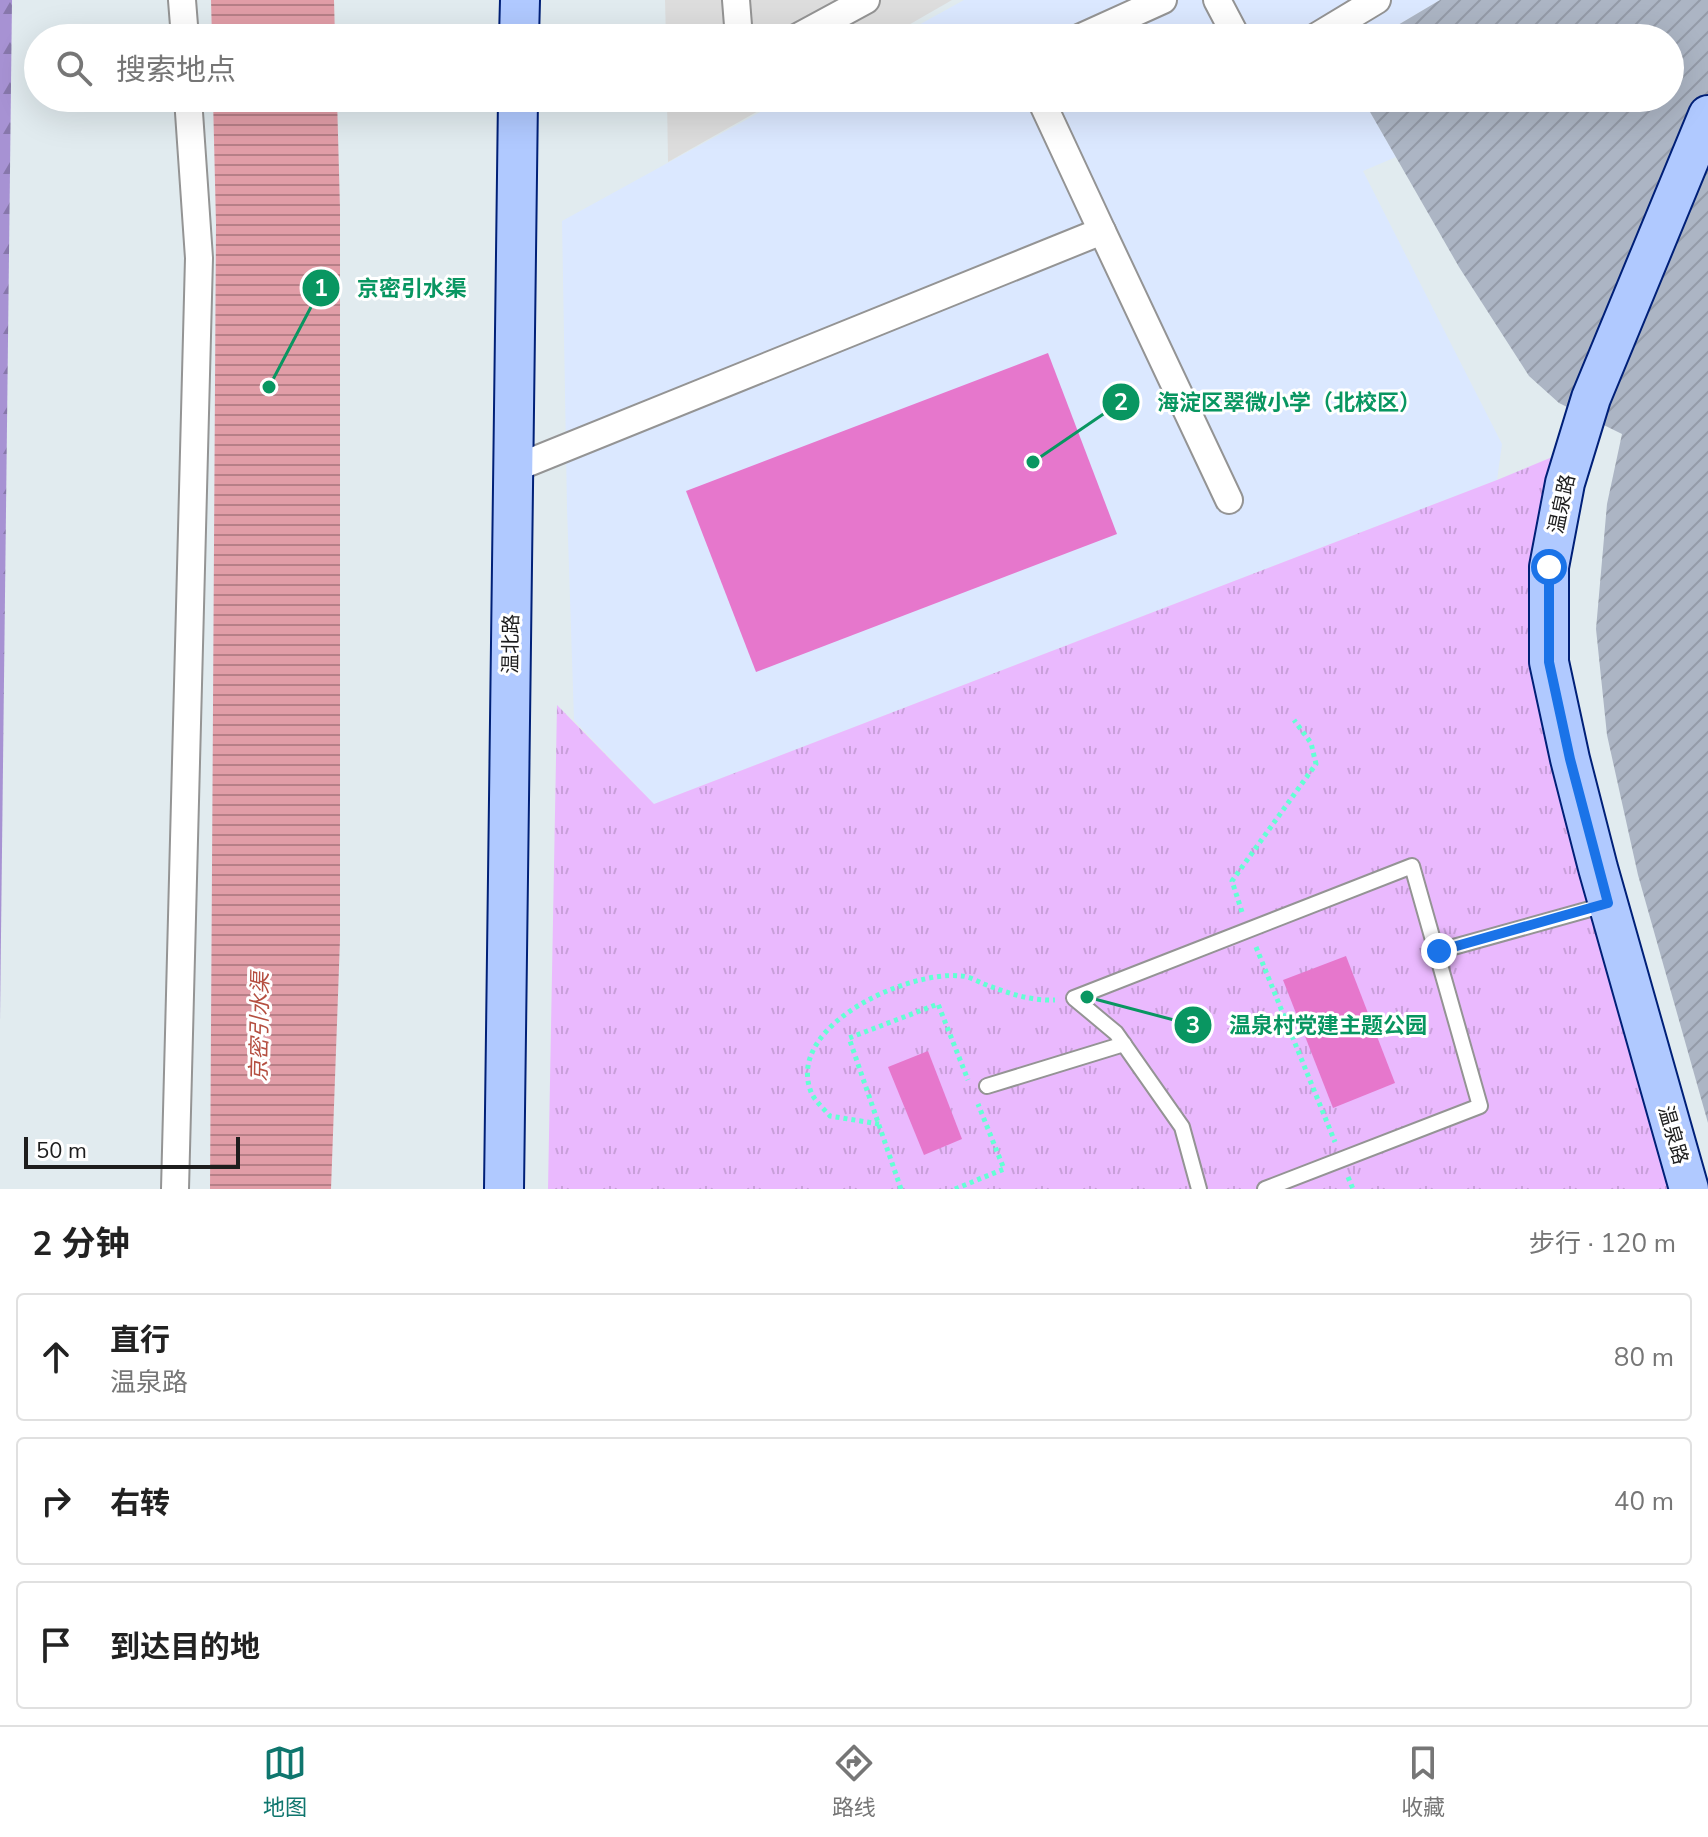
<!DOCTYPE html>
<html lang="zh">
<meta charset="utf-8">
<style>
body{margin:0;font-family:"Nunito Sans","Noto Sans SC",sans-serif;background:#f2f2f2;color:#222}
.scale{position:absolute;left:24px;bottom:20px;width:216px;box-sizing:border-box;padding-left:8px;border:4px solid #1d1d1d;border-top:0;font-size:22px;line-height:28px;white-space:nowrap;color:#1d1d1d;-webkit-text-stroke:6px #fff;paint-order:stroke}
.stop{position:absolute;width:24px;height:24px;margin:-18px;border:6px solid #1a73e8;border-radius:50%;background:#fff}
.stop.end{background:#1a73e8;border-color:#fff;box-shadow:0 2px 8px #0008}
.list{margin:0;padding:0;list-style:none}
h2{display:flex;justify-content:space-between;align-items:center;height:104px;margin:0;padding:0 32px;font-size:34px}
h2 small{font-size:26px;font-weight:400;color:#767676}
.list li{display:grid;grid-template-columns:52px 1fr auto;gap:24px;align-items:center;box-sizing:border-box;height:128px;margin:0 16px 16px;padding:0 16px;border:2px solid #e0e0e0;border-radius:8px}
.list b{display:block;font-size:30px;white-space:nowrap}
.list p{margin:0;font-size:26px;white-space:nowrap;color:#767676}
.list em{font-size:26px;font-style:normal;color:#767676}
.icon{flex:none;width:44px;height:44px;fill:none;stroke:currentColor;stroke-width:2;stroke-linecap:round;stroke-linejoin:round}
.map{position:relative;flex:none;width:1708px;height:1189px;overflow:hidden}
.search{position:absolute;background:#fff;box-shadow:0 8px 32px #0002;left:24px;right:24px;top:24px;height:88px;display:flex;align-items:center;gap:20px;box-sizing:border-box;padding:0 28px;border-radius:44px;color:#767676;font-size:30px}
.sheet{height:536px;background:#fff}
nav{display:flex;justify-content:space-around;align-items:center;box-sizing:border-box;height:112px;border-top:2px solid #e0e0e0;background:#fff;font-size:22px;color:#767676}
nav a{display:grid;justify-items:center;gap:4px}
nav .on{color:#0f766e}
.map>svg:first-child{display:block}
.education{fill:#dbe8ff}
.construction{fill:url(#construction-furrows)}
.forest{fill:url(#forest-firs)}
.park{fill:url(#park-tufts)}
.pitch{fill:#e677cc}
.parking{fill:#ddd}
.water{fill:url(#water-rules)}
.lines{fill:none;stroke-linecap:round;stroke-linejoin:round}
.service-casing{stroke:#949494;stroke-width:18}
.minor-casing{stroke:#949494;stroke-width:30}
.secondary-casing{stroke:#002078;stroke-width:42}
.path{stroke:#63ffd4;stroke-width:5;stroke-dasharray:4 4;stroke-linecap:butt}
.service{stroke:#fff;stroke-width:14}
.minor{stroke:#fff;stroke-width:26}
.secondary{stroke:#b0c9ff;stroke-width:38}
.route{stroke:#1a73e8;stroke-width:10}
.labels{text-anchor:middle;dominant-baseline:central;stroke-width:6;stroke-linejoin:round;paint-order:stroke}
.street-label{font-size:20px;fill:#1d1d1d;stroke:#fff}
.water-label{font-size:22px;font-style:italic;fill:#b54f41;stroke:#fff}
.leader{fill:none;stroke:#099661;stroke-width:3}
.callout-dot{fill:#099661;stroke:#fff;stroke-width:3}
.mark-label{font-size:24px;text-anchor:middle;font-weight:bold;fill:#fff}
.callout-label{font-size:22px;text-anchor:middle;font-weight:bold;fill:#099661;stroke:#fff;stroke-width:6;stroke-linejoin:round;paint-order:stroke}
</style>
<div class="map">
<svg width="1708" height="1189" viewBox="0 0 1708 1189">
<defs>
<pattern id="construction-furrows" width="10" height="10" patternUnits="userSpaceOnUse" patternTransform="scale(2)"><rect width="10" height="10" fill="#acb5c4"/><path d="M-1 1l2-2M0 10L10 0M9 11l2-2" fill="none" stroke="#949ba8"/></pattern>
<pattern id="forest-firs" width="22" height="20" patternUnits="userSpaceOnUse" patternTransform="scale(2)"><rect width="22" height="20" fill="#a792d3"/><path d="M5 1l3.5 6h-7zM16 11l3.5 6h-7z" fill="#8777ab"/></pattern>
<pattern id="park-tufts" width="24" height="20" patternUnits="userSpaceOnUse" patternTransform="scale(2)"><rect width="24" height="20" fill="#eab9fe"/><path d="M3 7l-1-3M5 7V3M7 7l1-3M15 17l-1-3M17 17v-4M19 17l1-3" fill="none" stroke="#c89fd9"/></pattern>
<pattern id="water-rules" width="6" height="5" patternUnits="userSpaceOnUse" patternTransform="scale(2)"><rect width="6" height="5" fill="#e19da7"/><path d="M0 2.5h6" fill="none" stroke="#b67f87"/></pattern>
</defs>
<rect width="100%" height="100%" fill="#e1ebef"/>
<g class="education">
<path d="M964,0H1440L1376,38H895Z"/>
<path d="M786,98H1362L1396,157L1363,171L1502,444L1497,480L654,804L574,720L567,507L562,221Z"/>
</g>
<path class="construction" d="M1440,0H1708V1123L1638,875L1607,735L1596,629L1607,504L1622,434L1559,403L1529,376L1459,267L1362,98H1670V38H1376Z"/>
<path class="forest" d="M0,0H12L0,1021Z"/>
<path class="park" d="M1562,453L1536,564L1530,654L1674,1189H548L557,705L654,804L1497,480Z"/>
<g class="pitch">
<path d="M1048,353L1117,534L756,672L686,491Z"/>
<path d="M1346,956L1395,1083L1333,1108L1283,980Z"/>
<path d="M928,1051L962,1139L924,1155L888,1067Z"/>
</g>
<g class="parking">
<path d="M665,0H952L886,38H666Z"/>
<path d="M667,98H781L668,162Z"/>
</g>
<g class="water">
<path d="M211,0H334L335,38H212Z"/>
<path d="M213,98H337L340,208V940L331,1189H210L216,224Z"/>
</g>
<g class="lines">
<defs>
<g id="service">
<path d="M1439,951L1608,904"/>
<path d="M987,1086L1124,1044"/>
<path d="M1199,1189L1182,1127L1116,1033L1074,998L1412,866L1480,1106L1265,1189"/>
</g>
<g id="minor">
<path d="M182,0L185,38"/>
<path d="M736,0L739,38"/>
<path d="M1217,0L1237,38"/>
<path d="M796,38L866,0"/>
<path d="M1079,38L1163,0"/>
<path d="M1314,38L1377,0"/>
<path d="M1102,231L1229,500"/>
<path d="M513,469L1102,231L1040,98"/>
<path d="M175,1189L199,258L188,98"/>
</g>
<g id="secondary">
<path d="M519,38L520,0"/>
<path d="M504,1189L518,98"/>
<path d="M1689,1189L1598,868L1570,759L1549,662V567L1565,483L1591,398L1708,115"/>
</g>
</defs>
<use href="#service" class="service-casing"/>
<use href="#minor" class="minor-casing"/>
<use href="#secondary" class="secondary-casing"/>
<g class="path">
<path d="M1242,912L1232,881L1316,764L1311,743L1294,720"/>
<path d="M1256,947L1335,1142"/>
<path d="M879,1124L830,1116C824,1109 814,1100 811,1092C785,1025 909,970 961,976C968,976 977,981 984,984C1008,993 1029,1001 1055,1000"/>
<path d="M1348,1177L1353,1189"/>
<path d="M901,1189L849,1038L938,1004L968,1080"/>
<path d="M955,1189L1004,1169L978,1104"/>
</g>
<use href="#service" class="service"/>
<use href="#minor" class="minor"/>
<use href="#secondary" class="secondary"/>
</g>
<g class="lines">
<path class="route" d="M1439,951L1608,903L1570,759L1549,662V567"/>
</g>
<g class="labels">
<g class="street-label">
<text transform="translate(1562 504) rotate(-78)">温泉路</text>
<text transform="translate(511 644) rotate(-89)">温北路</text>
<text transform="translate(1673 1135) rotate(74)">温泉路</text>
</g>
<g class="water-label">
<text transform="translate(260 1027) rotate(-89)">京密引水渠</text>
</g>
</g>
<path class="leader" d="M269 387L321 288M1033 462L1121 402M1087 997L1193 1025"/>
<g class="callout-dot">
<circle cx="269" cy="387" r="8"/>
<circle cx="1033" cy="462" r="8"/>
<circle cx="1087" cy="997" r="8"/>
<circle cx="321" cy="288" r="20"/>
<circle cx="1121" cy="402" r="20"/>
<circle cx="1193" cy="1025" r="20"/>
</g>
<g class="mark-label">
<text x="321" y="296">1</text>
<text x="1121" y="410">2</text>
<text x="1193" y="1033">3</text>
</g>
<g class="callout-label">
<text x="412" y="296">京密引水渠</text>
<text x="1289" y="410">海淀区翠微小学（北校区）</text>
<text x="1328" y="1033">温泉村党建主题公园</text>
</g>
</svg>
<div class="scale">50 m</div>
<div class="stop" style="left:1549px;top:567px"></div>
<div class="stop end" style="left:1439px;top:951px"></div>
<div class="search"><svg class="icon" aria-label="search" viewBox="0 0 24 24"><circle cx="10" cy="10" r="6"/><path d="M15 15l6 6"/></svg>搜索地点</div>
</div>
<section class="sheet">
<h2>2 分钟<small>步行 · 120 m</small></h2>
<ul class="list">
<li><svg class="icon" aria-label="ahead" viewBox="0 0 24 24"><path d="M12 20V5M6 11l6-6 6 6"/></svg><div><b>直行</b><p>温泉路</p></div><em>80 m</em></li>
<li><svg class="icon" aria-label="right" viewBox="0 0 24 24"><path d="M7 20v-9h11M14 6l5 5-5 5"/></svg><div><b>右转</b></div><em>40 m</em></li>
<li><svg class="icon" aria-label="arrive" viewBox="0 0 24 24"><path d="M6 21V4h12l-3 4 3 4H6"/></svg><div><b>到达目的地</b></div></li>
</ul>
</section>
<nav>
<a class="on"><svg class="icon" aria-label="map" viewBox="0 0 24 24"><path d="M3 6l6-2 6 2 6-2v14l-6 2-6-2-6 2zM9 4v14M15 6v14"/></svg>地图</a>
<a><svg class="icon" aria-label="directions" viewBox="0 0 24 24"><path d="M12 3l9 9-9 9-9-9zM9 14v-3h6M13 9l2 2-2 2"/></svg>路线</a>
<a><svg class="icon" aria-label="saved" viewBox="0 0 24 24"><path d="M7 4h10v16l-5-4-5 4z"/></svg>收藏</a>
</nav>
